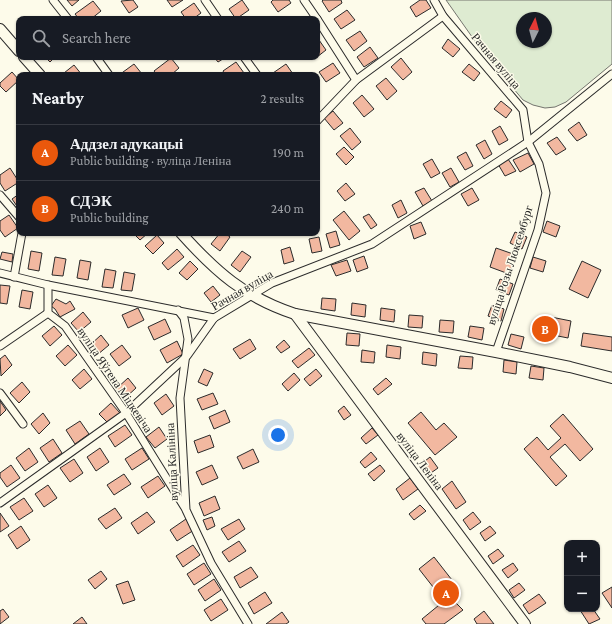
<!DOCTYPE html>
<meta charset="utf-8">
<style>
body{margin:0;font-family:"Crimson Pro",serif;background:#20242c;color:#f1f3f6}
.controls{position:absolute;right:12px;bottom:12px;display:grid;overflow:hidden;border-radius:8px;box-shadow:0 1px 3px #0004}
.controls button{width:36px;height:36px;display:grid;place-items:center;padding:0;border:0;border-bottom:1px solid #363941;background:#171b24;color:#f1f3f6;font:20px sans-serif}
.compass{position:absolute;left:516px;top:12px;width:36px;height:36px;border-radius:50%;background:#171b24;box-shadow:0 1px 3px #0004;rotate:6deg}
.you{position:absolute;left:278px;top:435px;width:14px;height:14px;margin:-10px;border:3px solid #fff;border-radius:50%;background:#1a73e8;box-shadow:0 0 0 6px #1a73e833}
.badge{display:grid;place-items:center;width:26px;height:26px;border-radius:50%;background:#ea580c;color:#fff;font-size:13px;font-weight:700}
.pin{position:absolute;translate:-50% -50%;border:2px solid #fff;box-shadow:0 1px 4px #0006}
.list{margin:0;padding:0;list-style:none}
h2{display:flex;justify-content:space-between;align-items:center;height:52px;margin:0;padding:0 16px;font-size:17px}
h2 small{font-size:13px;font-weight:400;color:#9ea1a6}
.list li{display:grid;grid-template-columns:26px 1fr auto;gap:12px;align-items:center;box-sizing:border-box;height:56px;padding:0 16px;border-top:1px solid #363941}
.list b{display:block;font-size:15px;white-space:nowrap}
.list p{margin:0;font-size:13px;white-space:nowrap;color:#9ea1a6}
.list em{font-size:13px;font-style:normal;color:#9ea1a6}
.icon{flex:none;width:22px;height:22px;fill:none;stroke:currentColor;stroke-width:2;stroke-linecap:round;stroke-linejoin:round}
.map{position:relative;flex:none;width:612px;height:624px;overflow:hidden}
.search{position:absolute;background:#171b24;box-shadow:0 1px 3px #0004;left:16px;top:16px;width:304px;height:44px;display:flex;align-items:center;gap:10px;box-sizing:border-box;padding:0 14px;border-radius:8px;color:#9ea1a6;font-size:15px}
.panel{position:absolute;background:#171b24;box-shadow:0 1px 3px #0004;left:16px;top:72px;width:304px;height:164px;border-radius:8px}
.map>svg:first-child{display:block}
.green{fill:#deebd1;stroke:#74746e;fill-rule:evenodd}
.building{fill:#f2b8a0;stroke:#2b2b2b}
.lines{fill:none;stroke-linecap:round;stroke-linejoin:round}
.street-casing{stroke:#2b2b2b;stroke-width:9}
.secondary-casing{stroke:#2b2b2b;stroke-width:12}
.street{stroke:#fdfbea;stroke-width:7}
.secondary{stroke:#fdfbea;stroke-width:10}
.labels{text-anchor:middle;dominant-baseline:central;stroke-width:3;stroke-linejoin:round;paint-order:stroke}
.street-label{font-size:12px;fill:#2b2b2b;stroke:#fdfbea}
</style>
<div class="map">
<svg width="612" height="624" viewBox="0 0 612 624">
<rect width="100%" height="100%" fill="#fdfbea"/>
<path class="green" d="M446,0H612V64L566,102L555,107L545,108L533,105L523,100L482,51ZM522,18H546V42H522Z"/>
<g class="building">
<path d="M67,0H79L72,6Z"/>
<path d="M133,0L138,7L129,13L121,1Z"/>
<path d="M167,0H183L172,7Z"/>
<path d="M242,0L249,10L236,19L229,9Z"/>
<path d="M273,0H289L291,3L278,12L271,2Z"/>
<path d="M323,0H341L342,3L329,12L322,1Z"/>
<path d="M420,0H426L431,8L416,17L410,7Z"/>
<path d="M93,1L101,11L91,19H79L75,14Z"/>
<path d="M194,3L201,13L193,19H186L181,12Z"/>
<path d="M347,10L355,20L341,29L334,19Z"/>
<path d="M360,31L367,41L354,51L346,40Z"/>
<path d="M448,39L460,49L453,57L442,48Z"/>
<path d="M319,40L326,50L317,57V41Z"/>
<path d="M370,47L378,58L364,67L357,57Z"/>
<path d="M45,57H55L50,62Z"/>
<path d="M214,57H226L218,62Z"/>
<path d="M171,58L179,68L171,75H157L154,71Z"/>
<path d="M401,58L412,72L403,80L391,67Z"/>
<path d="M236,62L244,73L241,75H225L223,71Z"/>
<path d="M333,63L340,73L326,82L319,72Z"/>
<path d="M134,64L142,74L140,75H119Z"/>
<path d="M286,64L293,74L274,75L273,73Z"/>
<path d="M469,64L480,73L474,81L462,72Z"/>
<path d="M74,65L82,75H65L64,73Z"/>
<path d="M12,72L19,80L6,92L0,86V83Z"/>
<path d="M386,78L397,91L387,100L376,86Z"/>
<path d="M362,95L374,109L364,117L353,103Z"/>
<path d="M501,101L512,110L506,118L494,109Z"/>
<path d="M333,111L343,123L334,130L324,118Z"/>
<path d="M579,122L587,135L577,141L568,130Z"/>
<path d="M500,126L508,140L499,145L492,131Z"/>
<path d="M350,128L361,142L352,150L340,136Z"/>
<path d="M557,137L566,149L556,155L547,143Z"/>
<path d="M485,140L492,154L484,159L476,145Z"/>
<path d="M344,147L354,157L346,165L336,154Z"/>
<path d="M466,152L473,166L465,170L457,157Z"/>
<path d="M528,153L534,164L520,172L513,160Z"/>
<path d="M432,159L440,173L431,178L423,164Z"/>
<path d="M508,159L516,171L505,176L498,164Z"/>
<path d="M10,168L19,182L5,191L0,183V175Z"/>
<path d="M451,168L459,182L450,187L442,173Z"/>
<path d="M346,183L355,194L345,201L337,191Z"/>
<path d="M424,188L432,201L423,206L415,192Z"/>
<path d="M472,188L479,200L468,206L461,194Z"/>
<path d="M19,194V209L12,199Z"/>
<path d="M401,200L407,213L398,218L392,205Z"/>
<path d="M344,211L360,231L349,240L333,220Z"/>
<path d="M369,214L377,225L371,229L363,217Z"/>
<path d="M9,215L18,228L5,237L0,230V221Z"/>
<path d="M547,221L560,226L556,237L543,232Z"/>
<path d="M421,222L426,234L414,239L410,226Z"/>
<path d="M336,231L340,245L330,248L326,234Z"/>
<path d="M515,232L527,237L522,249L510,243Z"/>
<path d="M133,233H148L140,240Z"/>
<path d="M220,233H225L230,237L220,251L211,244Z"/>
<path d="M157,235L164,243L153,254L145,246Z"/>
<path d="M319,237L322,251L312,253L309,239Z"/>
<path d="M290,247L294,261L284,264L281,250Z"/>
<path d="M496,248L516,255L509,274L490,267Z"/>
<path d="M177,249L184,257L168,270L162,263Z"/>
<path d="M31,251L42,253L39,271L28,269Z"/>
<path d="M242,251L251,257L240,272L231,265Z"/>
<path d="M2,252L13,254L12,262L0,259Z"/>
<path d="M364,256L368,268L357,272L353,260Z"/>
<path d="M55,257L66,259L63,276L52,275Z"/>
<path d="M533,257L546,261L543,272L530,268Z"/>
<path d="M80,260L91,262L88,280L77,278Z"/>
<path d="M347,260L351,271L336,276L331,265Z"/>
<path d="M190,261L198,269L187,280L179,273Z"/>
<path d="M582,261L601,270L588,298L569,289Z"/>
<path d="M105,269L116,271L113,288L102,287Z"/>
<path d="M124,272L135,274L132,291L121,290Z"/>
<path d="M500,279L513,284L509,295L496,290Z"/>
<path d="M0,285L10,286L7,304L0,303Z"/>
<path d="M213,286L220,295L211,302L204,293Z"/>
<path d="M22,290L33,292L30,309L19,307Z"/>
<path d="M322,298L336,299L335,311L321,309Z"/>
<path d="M56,299L66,304L70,301L75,309L60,317L55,309L51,306Z"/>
<path d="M352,303L366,305L365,317L351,315Z"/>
<path d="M492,305L504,309L501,321L488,316Z"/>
<path d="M138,308L144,320L128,328L122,315Z"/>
<path d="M381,308L395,310L394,322L380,320Z"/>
<path d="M83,312L91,322L79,332L71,323Z"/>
<path d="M409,315L423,316L422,328L408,327Z"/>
<path d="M546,316L571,321L568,338L543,333Z"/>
<path d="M165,319L171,332L154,340L148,327Z"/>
<path d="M440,320L454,321L453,333L439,332Z"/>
<path d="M54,326L62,335L50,346L42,336Z"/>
<path d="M470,326L484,328L482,340L468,337Z"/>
<path d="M347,333L360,334L359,346L346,345Z"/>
<path d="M583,333L612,337V351L581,346Z"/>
<path d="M511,334L524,337L521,349L508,345Z"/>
<path d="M101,335L109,345L97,355L89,346Z"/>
<path d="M250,339L256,349L240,359L233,349Z"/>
<path d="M284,340L290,347L281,353L276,347Z"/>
<path d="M177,341L183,354L167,363L160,350Z"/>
<path d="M68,345L77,355L65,366L56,356Z"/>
<path d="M122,345L131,357L119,366L110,354Z"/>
<path d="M387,345L401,347L400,359L386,357Z"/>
<path d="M309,348L315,355L298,368L292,361Z"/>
<path d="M362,350L375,352L374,363L361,362Z"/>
<path d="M423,352L437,354L436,366L422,364Z"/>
<path d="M5,355L12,365L1,376L0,359Z"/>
<path d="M460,356L473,357L472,369L458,368Z"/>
<path d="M504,360L517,362L516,374L503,372Z"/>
<path d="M531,366L544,368L543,380L529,378Z"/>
<path d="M84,369L92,379L80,389L72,380Z"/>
<path d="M204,369L213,373L207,386L198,382Z"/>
<path d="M316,369L322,376L310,386L304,379Z"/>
<path d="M294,373L300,380L288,391L282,384Z"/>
<path d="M128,378L136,388L124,399L116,389Z"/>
<path d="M386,378L392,384L378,395L373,389Z"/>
<path d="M22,382L30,392L19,403L10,393Z"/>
<path d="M213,393L218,404L202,410L197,399Z"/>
<path d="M166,394L174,406L162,415L154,403Z"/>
<path d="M0,401L6,410L0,416Z"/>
<path d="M111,403L120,413L108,423L99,414Z"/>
<path d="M344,406L351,415L344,420L338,411Z"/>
<path d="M225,410L230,422L214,429L209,417Z"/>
<path d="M421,412L436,430L444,423L457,437L435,455L408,423Z"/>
<path d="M43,413L50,423L39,434L31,424Z"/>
<path d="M563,414L593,449L580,461L565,444L550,457L567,476L556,486L524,449L537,437L548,450L561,438L550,426Z"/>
<path d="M80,421L89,434L75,444L66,430Z"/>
<path d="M125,425L132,435L115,447L108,436Z"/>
<path d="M159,427L167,439L155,448L146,437Z"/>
<path d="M372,428L378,435L366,444L361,438Z"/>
<path d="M210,435L214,447L198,453L194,441Z"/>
<path d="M53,439L62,453L49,462L40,448Z"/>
<path d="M29,448L38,462L25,471L16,458Z"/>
<path d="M100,448L109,462L96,471L87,457Z"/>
<path d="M142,448L149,459L132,470L125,459Z"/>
<path d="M253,449L259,462L243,469L237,457Z"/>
<path d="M371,452L377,459L365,468L360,462Z"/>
<path d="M430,457L438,468L428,475L420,465Z"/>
<path d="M74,459L83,473L70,482L60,468Z"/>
<path d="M11,465L20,478L7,487L0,477V473Z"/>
<path d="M212,465L218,478L202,485L196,472Z"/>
<path d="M380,465L385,471L374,481L368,474Z"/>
<path d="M124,474L131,484L114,495L107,485Z"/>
<path d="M158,476L165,486L148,498L141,487Z"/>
<path d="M410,478L418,489L403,500L396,489Z"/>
<path d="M452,481L466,502L456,509L442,489Z"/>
<path d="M48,485L57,498L44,507L35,494Z"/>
<path d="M215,496L220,509L204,516L199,503Z"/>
<path d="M24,498L33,511L19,520L10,507Z"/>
<path d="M420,505L426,511L414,520L409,514Z"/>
<path d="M115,508L122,518L106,529L98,519Z"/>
<path d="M147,512L155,522L138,534L131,523Z"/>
<path d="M473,512L481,522L470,530L463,520Z"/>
<path d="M0,513L9,526L0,532Z"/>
<path d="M212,517L215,526L207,530L203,520Z"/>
<path d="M186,519L194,530L177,541L170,530Z"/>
<path d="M239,519L245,529L228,540L221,529Z"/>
<path d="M21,526L30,540L17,549L8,535Z"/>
<path d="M490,526L496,533L485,541L480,533Z"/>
<path d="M239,541L246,551L229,562L222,552Z"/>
<path d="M193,545L200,555L183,567L176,556Z"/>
<path d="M498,549L504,556L493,564L488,556Z"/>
<path d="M434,557L459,589L450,597L463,610L444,624H426L422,619L444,601L419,569Z"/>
<path d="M204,563L211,574L194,585L187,574Z"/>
<path d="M513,563L518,570L508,578L502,570Z"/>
<path d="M251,567L258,577L240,588L234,577Z"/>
<path d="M101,571L107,579L95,589L88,580Z"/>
<path d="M214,579L221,590L205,601L198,590Z"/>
<path d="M128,581L135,600L123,604L116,585Z"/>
<path d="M519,583L525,590L514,598L509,590Z"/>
<path d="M612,587V608L602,593Z"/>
<path d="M265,592L272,603L254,614L248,603Z"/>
<path d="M539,594L546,603L529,614L523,605Z"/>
<path d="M221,599L228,610L211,621L204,610Z"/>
<path d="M3,609L9,617L0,624V611Z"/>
<path d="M582,609H593L600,619L589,624L580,610Z"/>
<path d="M484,611L494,624H477L474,619Z"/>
<path d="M282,612L289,622L286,624H266Z"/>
<path d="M82,617L87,624H73Z"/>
</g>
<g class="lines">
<defs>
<g id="street">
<path d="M53,0L68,19"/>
<path d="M205,0L218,19"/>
<path d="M304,0L317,19"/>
<path d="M434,0L443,16L523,110L528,142L539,164L546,193L538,230L496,352"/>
<path d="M317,19L356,80"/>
<path d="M96,57L109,75"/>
<path d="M244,57L257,75"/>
<path d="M317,121L356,80L443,16"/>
<path d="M0,195L19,217"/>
<path d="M0,273L48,285L214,318"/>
<path d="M14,277L22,233"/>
<path d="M48,285V313L65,326L126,413L185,508"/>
<path d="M178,310L184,318L188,339L180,398L186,510L211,563L248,624"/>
<path d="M0,346L48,313"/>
<path d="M0,393L23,424"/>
<path d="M0,503L126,413L187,356L214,318L272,283L372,244L528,142L612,74"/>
</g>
<g id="secondary">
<path d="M0,29L19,51"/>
<path d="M24,57L40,75"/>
<path d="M181,233C216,272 244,297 295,314L496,352L570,367L612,378"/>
<path d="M295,314L525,624"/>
</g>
</defs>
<use href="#street" class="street-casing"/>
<use href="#secondary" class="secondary-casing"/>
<use href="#street" class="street"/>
<use href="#secondary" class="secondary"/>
</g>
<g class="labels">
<g class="street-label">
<text transform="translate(496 61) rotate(50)">Рачная вуліца</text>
<text transform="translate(510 265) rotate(-72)">вуліца Розы Люксембург</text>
<text transform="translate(242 290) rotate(-30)">Рачная вуліца</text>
<text transform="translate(115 380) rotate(56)">вуліца Яўгена Міцкевіча</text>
<text transform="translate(420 461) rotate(53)">вуліца Леніна</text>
<text transform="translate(172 462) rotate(-93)">вуліца Калініна</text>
</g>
</g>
</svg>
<div class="controls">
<button>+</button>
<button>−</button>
</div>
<svg class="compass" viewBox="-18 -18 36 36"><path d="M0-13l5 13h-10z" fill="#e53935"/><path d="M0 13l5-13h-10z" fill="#9ea1a6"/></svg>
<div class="you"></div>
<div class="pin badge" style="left:446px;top:593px">A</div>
<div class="pin badge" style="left:545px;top:329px">B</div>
<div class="search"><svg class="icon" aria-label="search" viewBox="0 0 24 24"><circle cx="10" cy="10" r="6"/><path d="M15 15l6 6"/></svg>Search here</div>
<section class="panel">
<h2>Nearby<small>2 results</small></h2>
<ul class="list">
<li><span class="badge">A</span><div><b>Аддзел адукацыі</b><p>Public building · вуліца Леніна</p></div><em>190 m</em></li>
<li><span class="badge">B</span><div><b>СДЭК</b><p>Public building</p></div><em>240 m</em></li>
</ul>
</section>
</div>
